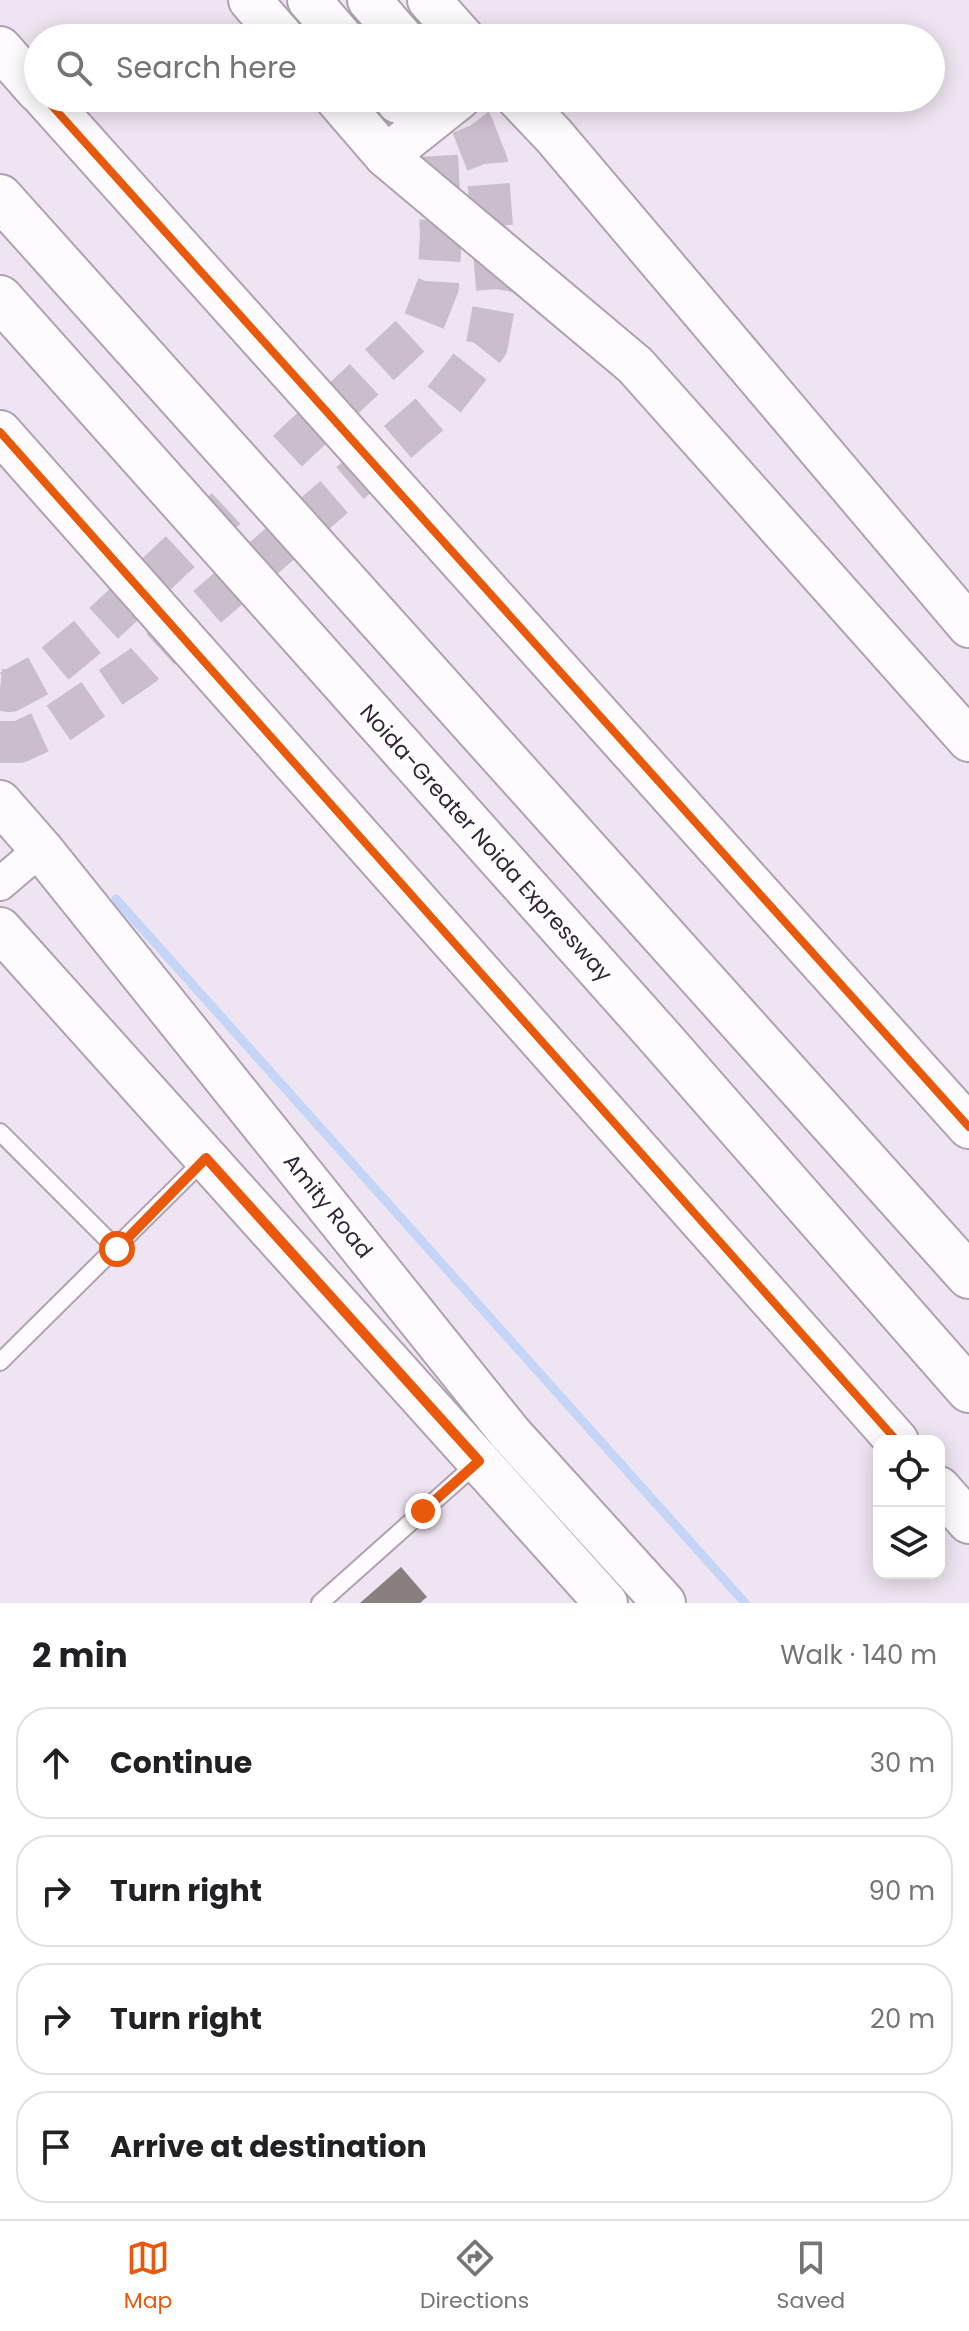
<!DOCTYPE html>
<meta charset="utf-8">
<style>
body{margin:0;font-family:Poppins,sans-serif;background:#f6f6f6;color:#202124}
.controls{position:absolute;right:24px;bottom:24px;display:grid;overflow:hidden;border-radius:16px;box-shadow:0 4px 20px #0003}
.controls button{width:72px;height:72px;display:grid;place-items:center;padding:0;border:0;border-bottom:2px solid #e0e0e0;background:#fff;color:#202124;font:40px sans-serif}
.stop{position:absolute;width:24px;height:24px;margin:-18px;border:6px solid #ea580c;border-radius:50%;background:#fff}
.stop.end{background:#ea580c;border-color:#fff;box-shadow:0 2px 8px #0008}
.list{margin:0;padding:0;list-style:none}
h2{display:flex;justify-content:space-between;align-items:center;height:104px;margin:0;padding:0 32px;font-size:34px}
h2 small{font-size:26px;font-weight:400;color:#757577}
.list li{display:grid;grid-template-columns:52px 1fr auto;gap:24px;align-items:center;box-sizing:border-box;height:112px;margin:0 16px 16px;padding:0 16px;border:2px solid #e0e0e0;border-radius:32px}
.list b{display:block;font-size:30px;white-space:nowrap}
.list em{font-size:26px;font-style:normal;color:#757577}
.icon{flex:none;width:44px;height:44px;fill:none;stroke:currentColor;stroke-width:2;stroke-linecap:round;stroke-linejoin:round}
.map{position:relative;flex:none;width:969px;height:1603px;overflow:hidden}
.search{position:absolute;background:#fff;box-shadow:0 4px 20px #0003;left:24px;right:24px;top:24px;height:88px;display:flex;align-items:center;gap:20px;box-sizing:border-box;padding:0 28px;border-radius:44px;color:#757577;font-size:30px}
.sheet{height:616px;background:#fff}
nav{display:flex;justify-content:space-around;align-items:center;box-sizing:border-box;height:112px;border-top:2px solid #e0e0e0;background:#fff;font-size:22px;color:#757577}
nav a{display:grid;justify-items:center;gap:4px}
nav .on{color:#ea580c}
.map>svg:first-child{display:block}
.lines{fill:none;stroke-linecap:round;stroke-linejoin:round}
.stream{stroke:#c5d5f7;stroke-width:9}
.building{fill:#887f7e}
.tertiary-tunnel{stroke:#cabdcc;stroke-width:42;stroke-dasharray:42 21;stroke-linecap:butt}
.service-casing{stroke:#afa1b1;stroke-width:20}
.minor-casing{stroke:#afa1b1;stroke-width:36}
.tertiary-casing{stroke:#afa1b1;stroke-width:46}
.trunk-casing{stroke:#afa1b1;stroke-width:48}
.service{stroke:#fdfbfd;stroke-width:16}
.minor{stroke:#fdfbfd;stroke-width:32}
.tertiary{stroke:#fdfbfd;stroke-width:42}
.trunk{stroke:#fdfbfd;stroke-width:44}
.cycleway-casing{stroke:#fff;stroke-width:13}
.cycleway{stroke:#e8590c;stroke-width:8}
.route{stroke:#ea580c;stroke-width:10}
.labels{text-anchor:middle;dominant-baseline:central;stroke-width:8;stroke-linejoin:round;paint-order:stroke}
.street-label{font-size:22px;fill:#36233a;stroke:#fff}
</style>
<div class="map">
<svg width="969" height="1603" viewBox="0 0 969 1603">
<rect width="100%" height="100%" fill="#efe4f1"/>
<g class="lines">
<path class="stream" d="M116,899L745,1603"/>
</g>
<path class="building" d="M401,1567L427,1597L420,1603H360Z"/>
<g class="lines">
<g class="tertiary-tunnel">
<path d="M0,690L10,691L45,672L103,624L423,324L438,286L441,235L437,155L398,102"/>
<path d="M0,742H19L54,726L142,666L200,613L439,406L487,345L497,289L487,163L472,125L451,98"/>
</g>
<defs>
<g id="service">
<path d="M0,1132L117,1249"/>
<path d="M0,1362L206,1158"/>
<path d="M320,1603L477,1463"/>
</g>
<path id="minor" d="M0,884L41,849"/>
<g id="tertiary">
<path d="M250,0L283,38"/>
<path d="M309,0L342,38"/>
<path d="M369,0L402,38"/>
<path d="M429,0L463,38"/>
<path d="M0,48L38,91"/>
<path d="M45,98L969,1127"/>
<path d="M336,98L386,156L635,365L969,740"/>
<path d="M395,98L398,102"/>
<path d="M518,98L554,136L969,626"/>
<path d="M386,156L459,98"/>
<path d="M0,432L897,1441"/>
<path d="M0,802L41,849L510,1433L664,1603"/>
<path d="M0,929L606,1603"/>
<path d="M939,1488L969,1522"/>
</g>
<g id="trunk">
<path d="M0,197L969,1276"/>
<path d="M0,298L657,1034L969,1390"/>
</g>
</defs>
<use href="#service" class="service-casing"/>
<use href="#minor" class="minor-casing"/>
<use href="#tertiary" class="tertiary-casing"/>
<use href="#trunk" class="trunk-casing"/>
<use href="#service" class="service"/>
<use href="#minor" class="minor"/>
<use href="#tertiary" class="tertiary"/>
<use href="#trunk" class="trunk"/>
<defs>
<g id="cycleway">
<path d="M45,98L969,1127"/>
<path d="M0,432L897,1441"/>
</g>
</defs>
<use href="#cycleway" class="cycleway-casing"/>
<use href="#cycleway" class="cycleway"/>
</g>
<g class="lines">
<path class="route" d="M117,1249L206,1158L479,1461L423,1511"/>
</g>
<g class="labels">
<g class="street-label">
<text transform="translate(486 843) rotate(48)">Noida-Greater Noida Expressway</text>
<text transform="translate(328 1206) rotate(51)">Amity Road</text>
</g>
</g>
</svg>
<div class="controls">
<button><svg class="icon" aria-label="locate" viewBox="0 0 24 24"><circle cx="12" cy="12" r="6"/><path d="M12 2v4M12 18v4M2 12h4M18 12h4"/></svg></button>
<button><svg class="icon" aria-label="layers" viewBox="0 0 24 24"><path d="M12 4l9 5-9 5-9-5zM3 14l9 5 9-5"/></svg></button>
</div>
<div class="stop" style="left:117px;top:1249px"></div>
<div class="stop end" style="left:423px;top:1511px"></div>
<div class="search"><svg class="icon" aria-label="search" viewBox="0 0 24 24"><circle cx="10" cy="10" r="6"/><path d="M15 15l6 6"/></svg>Search here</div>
</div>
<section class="sheet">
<h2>2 min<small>Walk · 140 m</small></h2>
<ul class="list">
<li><svg class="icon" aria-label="ahead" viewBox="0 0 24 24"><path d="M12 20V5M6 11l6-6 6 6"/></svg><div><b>Continue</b></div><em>30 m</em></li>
<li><svg class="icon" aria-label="right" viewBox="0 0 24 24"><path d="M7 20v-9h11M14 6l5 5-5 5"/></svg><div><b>Turn right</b></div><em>90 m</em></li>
<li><svg class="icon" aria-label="right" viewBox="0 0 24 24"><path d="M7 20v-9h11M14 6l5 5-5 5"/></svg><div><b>Turn right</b></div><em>20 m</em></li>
<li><svg class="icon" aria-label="arrive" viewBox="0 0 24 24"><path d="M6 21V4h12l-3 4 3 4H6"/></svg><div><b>Arrive at destination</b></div></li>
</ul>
</section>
<nav>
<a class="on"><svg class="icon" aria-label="map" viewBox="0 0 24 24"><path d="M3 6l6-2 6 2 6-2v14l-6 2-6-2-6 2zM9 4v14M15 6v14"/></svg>Map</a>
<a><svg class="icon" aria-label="directions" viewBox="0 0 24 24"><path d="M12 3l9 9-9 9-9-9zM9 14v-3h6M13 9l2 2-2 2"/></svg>Directions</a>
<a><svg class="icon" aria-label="saved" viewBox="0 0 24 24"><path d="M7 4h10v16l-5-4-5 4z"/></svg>Saved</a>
</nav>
